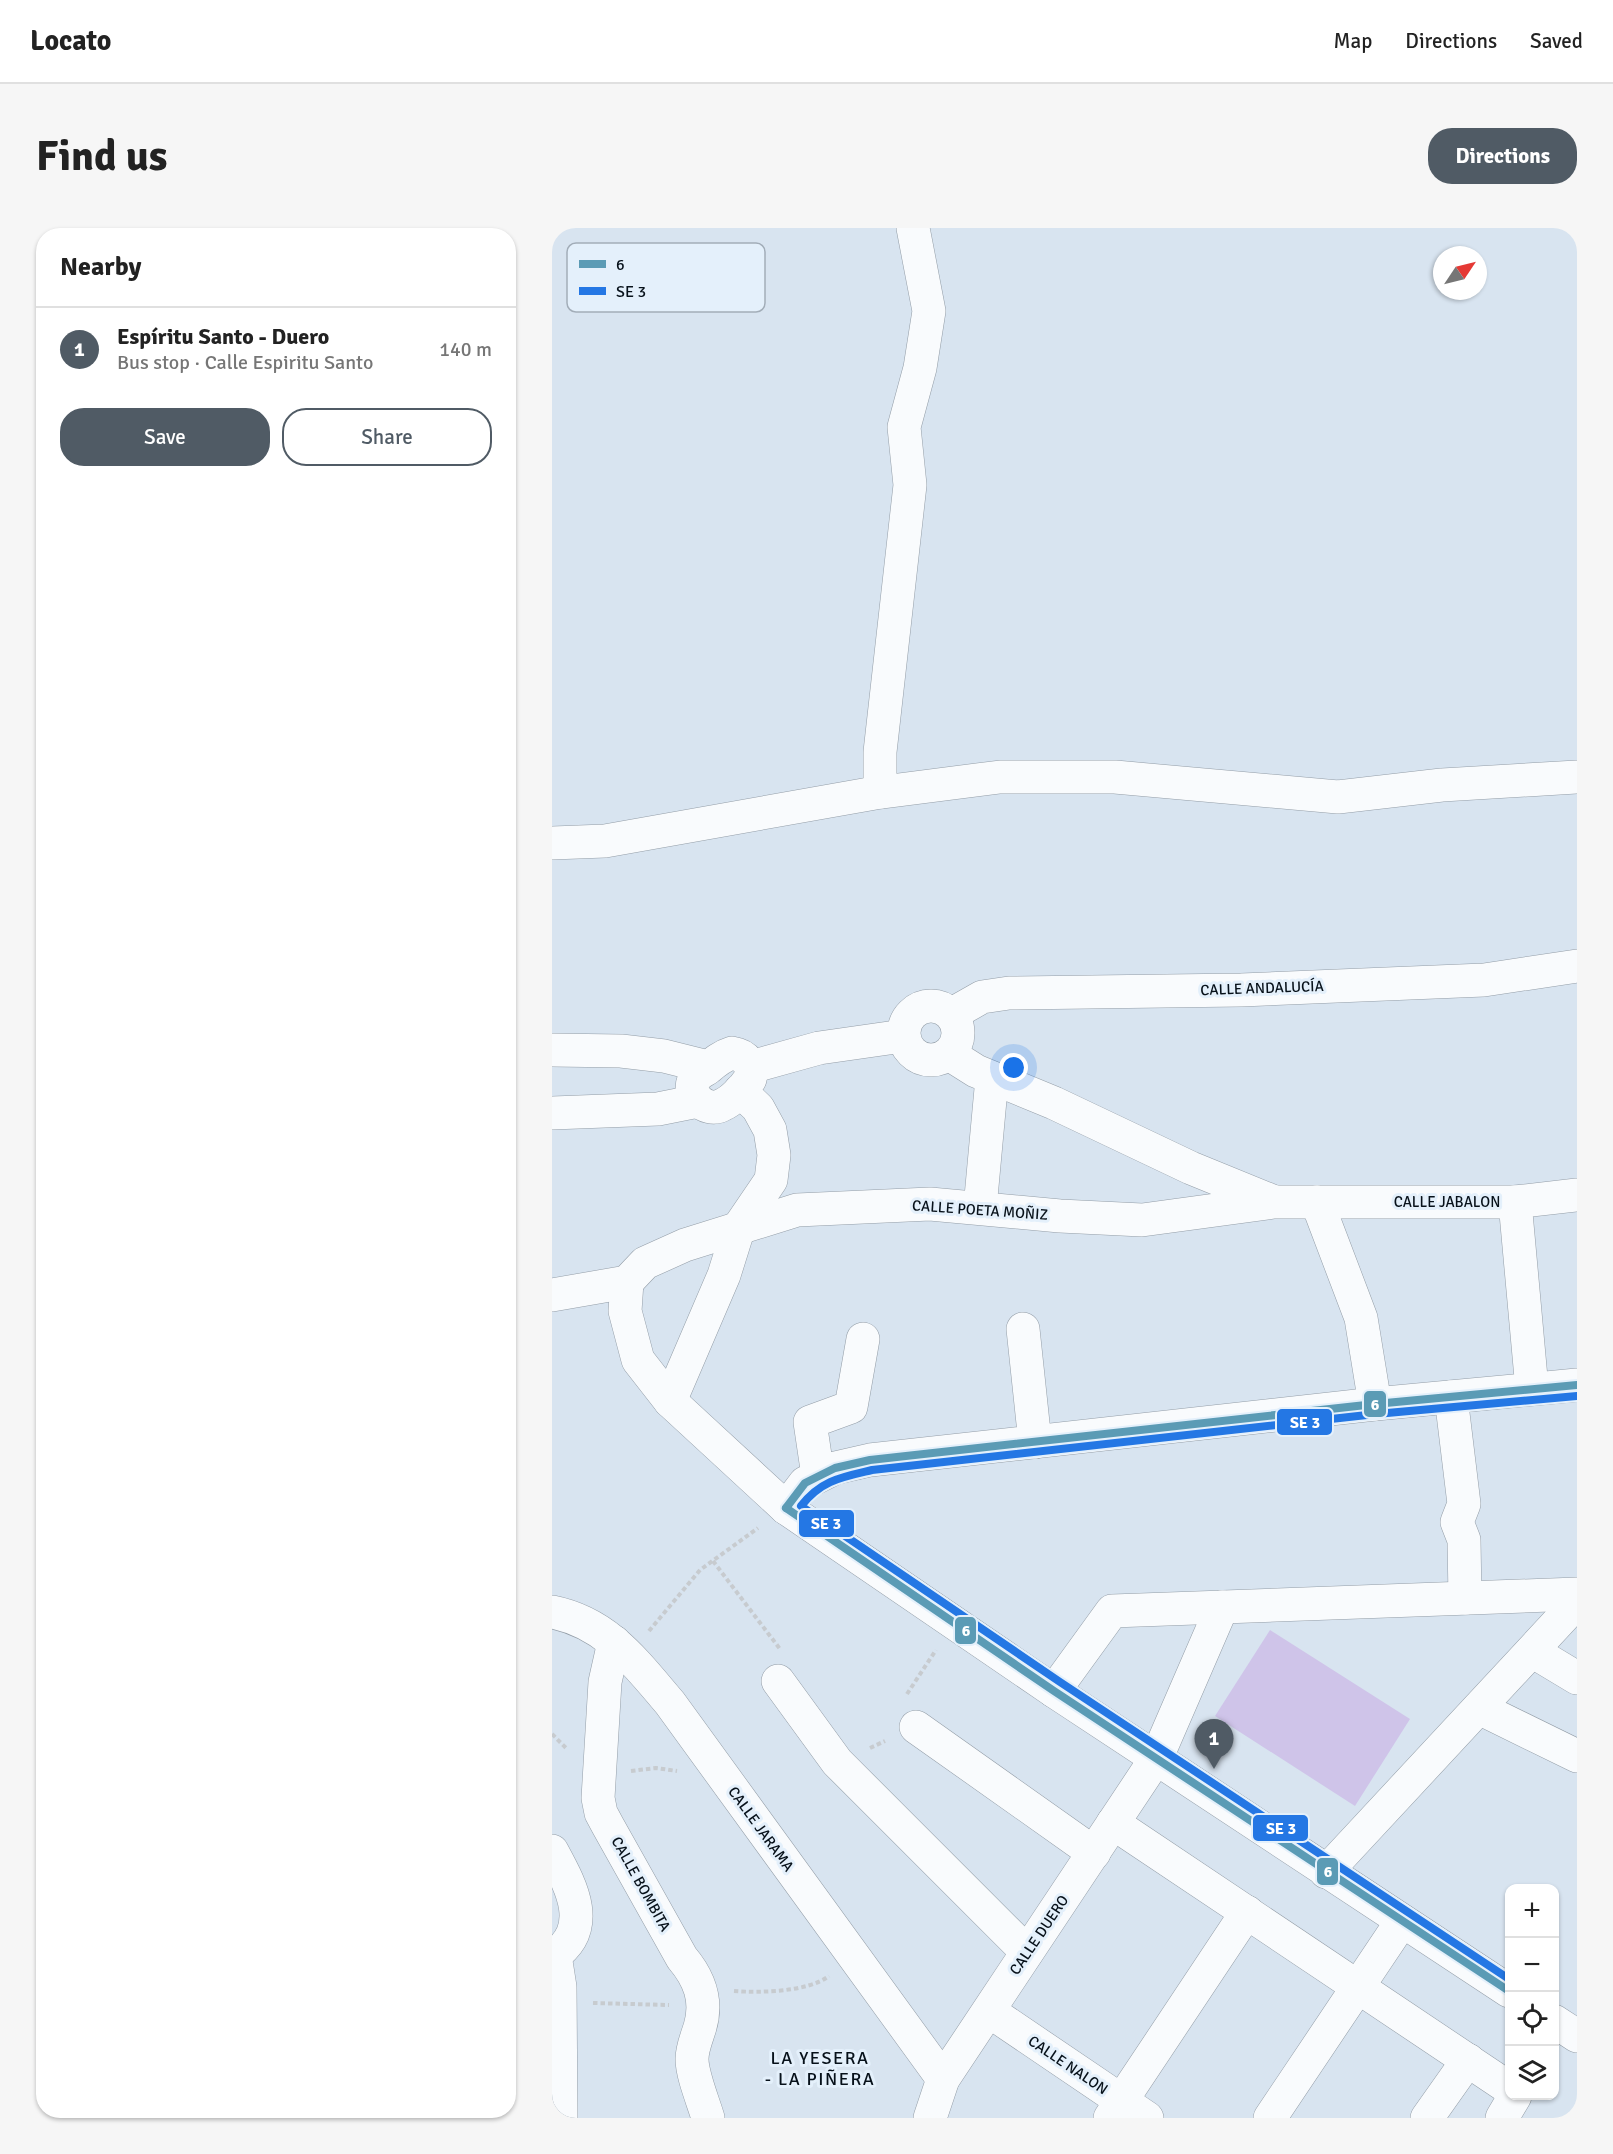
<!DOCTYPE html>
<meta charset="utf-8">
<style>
body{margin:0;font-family:Signika,sans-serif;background:#f6f6f6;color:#222}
.controls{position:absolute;right:18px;bottom:18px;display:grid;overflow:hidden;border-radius:12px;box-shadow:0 2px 4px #0004}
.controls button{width:54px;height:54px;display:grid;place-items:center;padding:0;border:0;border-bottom:2px solid #e0e0e0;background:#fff;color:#222;font:30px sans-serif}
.compass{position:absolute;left:881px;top:18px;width:54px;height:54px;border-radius:50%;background:#fff;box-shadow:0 2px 4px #0004;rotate:55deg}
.you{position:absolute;left:462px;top:840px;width:21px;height:21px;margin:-15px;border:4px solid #fff;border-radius:50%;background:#1a73e8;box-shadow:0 0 0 9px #1a73e833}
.badge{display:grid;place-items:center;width:39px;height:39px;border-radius:50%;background:#505b65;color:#fff;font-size:20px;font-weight:700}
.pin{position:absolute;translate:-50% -50px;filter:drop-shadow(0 2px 3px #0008)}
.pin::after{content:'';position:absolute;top:32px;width:21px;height:18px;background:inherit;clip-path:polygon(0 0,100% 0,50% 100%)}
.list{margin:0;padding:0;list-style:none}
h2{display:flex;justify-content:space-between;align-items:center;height:78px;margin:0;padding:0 24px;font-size:26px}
h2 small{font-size:20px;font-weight:400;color:#767676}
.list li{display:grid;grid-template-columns:39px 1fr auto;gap:18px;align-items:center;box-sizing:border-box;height:84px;padding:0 24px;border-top:2px solid #e0e0e0}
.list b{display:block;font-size:22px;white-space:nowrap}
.list p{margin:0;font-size:20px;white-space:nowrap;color:#767676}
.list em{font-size:20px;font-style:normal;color:#767676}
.actions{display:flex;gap:12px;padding:18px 24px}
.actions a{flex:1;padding:14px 0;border:2px solid #505b65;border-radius:24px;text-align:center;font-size:21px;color:#505b65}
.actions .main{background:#505b65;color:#fff}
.icon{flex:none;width:33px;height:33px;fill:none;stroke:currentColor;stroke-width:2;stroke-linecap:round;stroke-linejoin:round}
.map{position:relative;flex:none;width:1025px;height:1890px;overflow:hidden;border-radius:24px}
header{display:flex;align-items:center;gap:36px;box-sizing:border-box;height:84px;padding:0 30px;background:#fff;border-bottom:2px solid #e0e0e0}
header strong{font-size:28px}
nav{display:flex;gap:33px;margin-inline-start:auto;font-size:21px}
.intro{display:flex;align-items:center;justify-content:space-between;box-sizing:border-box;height:144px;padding:0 36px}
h1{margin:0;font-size:42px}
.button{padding:15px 27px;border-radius:24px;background:#505b65;color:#fff;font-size:21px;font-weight:700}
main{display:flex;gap:36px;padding:0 36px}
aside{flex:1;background:#fff;border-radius:24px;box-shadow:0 2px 4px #0004}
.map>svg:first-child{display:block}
.park{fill:#cfc4e9}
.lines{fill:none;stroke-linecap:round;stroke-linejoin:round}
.minor-casing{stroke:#939da7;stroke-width:34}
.path{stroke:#c7cbcf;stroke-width:4;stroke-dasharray:4.5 3;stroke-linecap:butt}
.minor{stroke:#f9fbfd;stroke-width:33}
.bus-1-casing{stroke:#e4f0fb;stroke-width:12}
.bus-2-casing{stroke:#e4f0fb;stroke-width:12}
.bus-1{stroke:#5b9bb5;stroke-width:8}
.bus-2{stroke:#2477e4;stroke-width:8}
.labels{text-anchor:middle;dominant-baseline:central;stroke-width:6;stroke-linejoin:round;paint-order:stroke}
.street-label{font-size:15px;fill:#07111a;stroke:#e4f0fb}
.quarter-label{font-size:18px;letter-spacing:1.5px;fill:#07111a;stroke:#e4f0fb}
.key{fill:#e4f0fb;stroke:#a2adb8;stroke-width:1.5}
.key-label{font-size:16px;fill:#07111a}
.line-badge{stroke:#e4f0fb;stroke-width:2}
.badge-label{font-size:16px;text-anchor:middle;font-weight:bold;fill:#fff}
</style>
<header>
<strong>Locato</strong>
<nav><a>Map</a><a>Directions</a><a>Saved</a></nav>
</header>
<div class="intro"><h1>Find us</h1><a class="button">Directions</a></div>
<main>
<aside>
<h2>Nearby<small></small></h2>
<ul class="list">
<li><span class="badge">1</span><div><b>Espíritu Santo - Duero</b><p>Bus stop · Calle Espiritu Santo</p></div><em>140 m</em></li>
</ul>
<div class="actions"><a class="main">Save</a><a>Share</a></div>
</aside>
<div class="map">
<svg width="1025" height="1890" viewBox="0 0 1025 1890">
<rect width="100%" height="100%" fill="#d8e4f0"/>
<path class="park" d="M718,1402L858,1491L803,1578L663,1488Z"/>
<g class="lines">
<defs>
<g id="minor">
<path d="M328,564V524L358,257L352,199L368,140L377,83L361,0"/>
<path d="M0,615L53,613L323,565L448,549H563L786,569L890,557L1025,549"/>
<circle cx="379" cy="805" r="27"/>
<path d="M400,786L430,769L457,765L689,762L932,752L1025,738"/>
<path d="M0,822L69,823L112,828L156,839"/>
<path d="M180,825C194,827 202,837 198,851C192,860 180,873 170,877C154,886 131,865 144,849C147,845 152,843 156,840C163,834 170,828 180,825Z"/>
<path d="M397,826L424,843L502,875L639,940L720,973"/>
<path d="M199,839L267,820L351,808"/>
<path d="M0,885L106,881L146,873"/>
<path d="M765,974L809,1090L823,1176"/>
<path d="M963,974L980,1161"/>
<path d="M428,980L440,850"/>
<path d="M75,1054L73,1083L86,1132L118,1173L234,1280L502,1463L957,1763"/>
<path d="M0,1067L75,1054L93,1035L133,1017L245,982L378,976L508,988L590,992L722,974H963L1025,967"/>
<path d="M471,1101L483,1214"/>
<path d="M899,1169L912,1276L905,1294L912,1312L913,1370"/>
<path d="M118,1173L172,1047L187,999L219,952L222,927L218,902L206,880L188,863"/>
<path d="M266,1248L258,1194L299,1179L311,1111"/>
<path d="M234,1280L253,1255L283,1240L318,1232L823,1176L1025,1157"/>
<path d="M0,1384C55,1395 83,1434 118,1475L391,1851"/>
<path d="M62,1414L53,1454L46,1570L49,1585L56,1598L130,1730C147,1750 156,1772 148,1799C145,1809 140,1820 140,1831C140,1847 151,1873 156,1890"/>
<path d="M980,1423L1025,1450"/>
<path d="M226,1453L285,1534L475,1724"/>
<path d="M502,1463L560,1383L1025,1366"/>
<path d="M927,1480L1025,1528"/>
<path d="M364,1499L542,1625"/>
<path d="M561,1595L957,1860"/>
<path d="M0,1623C19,1658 43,1700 0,1729"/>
<path d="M774,1644L1025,1374"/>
<path d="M3,1727L8,1759L9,1890"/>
<path d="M437,1783L595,1890"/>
<path d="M1002,1793L1025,1808"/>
<path d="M378,1890L391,1851L605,1529L670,1379"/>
<path d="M558,1890L695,1684"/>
<path d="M718,1890L850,1693"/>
<path d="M875,1890L916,1832"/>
<path d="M950,1890L963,1868"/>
</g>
</defs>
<use href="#minor" class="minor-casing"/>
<g class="path">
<path d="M161,1333L228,1421"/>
<path d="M97,1403L148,1342L206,1300"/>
<path d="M355,1466L384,1422"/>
<path d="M0,1506L14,1520"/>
<path d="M318,1520L333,1513"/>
<path d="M79,1543L104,1540L125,1543"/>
<path d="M182,1763C208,1765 256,1764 277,1748"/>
<path d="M41,1775L117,1777"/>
</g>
<use href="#minor" class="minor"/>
<defs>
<g id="bus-1">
<path d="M234,1280L502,1463L957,1763"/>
<path d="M234,1280L253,1255L283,1240L318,1232L823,1176L1025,1157"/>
</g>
<path id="bus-2" d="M957,1751L508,1454L249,1278C269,1252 290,1249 320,1242L824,1186L1025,1168"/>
</defs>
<use href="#bus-1" class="bus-1-casing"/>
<use href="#bus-2" class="bus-2-casing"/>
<use href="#bus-1" class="bus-1"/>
<use href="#bus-2" class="bus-2"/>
</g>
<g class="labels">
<g class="street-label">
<text transform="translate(710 760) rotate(-2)">CALLE ANDALUCÍA</text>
<text x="895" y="974">CALLE JABALON</text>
<text transform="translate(428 982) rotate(4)">CALLE POETA MOÑIZ</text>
<text transform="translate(209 1601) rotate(54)">CALLE JARAMA</text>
<text transform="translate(89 1656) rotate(61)">CALLE BOMBITA</text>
<text transform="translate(487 1707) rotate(-56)">CALLE DUERO</text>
<text transform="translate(516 1837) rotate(34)">CALLE NALON</text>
</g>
<g class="quarter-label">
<text x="268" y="1830">LA YESERA<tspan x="268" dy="21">- LA PIÑERA</tspan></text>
</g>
</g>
<rect x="15" y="15" width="198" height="69" rx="9" class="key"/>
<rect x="27" y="32" width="27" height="8" fill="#5b9bb5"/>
<rect x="27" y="59" width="27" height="8" fill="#2477e4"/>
<g class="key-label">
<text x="64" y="42">6</text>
<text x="64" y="69">SE 3</text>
</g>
<g class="line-badge">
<rect x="811" y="1162" width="24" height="28" rx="6" fill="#5b9bb5"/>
<rect x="724" y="1180" width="57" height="28" rx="6" fill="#2477e4"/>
<rect x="246" y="1281" width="57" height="29" rx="6" fill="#2477e4"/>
<rect x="402" y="1388" width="23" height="29" rx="6" fill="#5b9bb5"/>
<rect x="700" y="1586" width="57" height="28" rx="6" fill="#2477e4"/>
<rect x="764" y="1629" width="23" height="29" rx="6" fill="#5b9bb5"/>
</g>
<g class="badge-label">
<text x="823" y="1182">6</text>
<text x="753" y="1200">SE 3</text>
<text x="274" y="1301">SE 3</text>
<text x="414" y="1408">6</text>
<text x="729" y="1606">SE 3</text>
<text x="776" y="1649">6</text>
</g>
</svg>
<div class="controls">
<button>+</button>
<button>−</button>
<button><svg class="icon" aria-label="locate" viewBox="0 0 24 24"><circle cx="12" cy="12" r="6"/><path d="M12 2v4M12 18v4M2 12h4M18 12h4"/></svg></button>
<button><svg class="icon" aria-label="layers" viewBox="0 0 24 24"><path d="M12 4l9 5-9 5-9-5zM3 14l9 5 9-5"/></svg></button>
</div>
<svg class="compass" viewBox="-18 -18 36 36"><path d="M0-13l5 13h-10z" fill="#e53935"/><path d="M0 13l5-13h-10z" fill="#767676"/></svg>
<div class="you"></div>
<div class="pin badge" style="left:662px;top:1541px">1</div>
</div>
</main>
